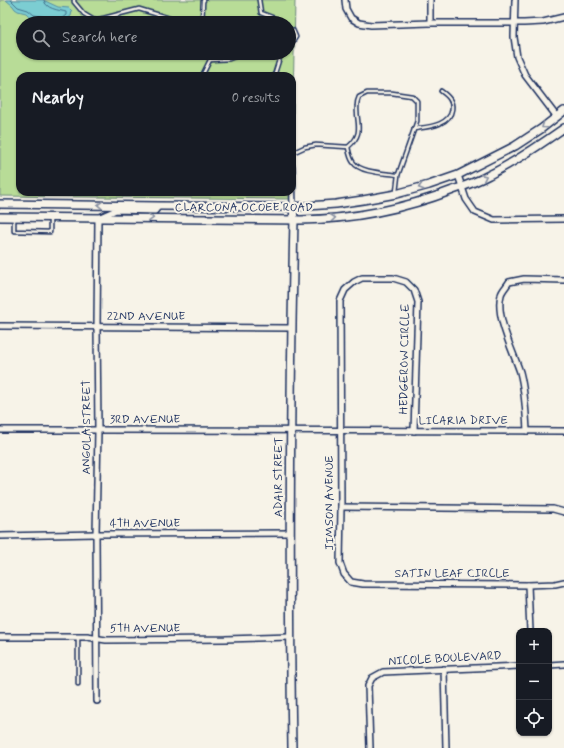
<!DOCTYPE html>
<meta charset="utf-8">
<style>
body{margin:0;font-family:Mynerve,sans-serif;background:#242831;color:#f1f3f6}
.controls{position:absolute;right:12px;bottom:12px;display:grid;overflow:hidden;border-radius:8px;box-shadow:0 1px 3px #0004}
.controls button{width:36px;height:36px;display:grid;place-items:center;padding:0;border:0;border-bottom:1px solid #363941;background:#171b24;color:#f1f3f6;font:20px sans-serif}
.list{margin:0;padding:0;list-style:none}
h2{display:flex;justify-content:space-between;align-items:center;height:52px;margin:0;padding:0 16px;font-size:17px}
h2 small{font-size:13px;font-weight:400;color:#9ea1a6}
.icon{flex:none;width:22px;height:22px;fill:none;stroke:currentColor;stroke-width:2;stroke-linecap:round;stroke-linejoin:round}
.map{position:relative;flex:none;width:564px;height:748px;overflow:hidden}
.search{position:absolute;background:#171b24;box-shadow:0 1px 3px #0004;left:16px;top:16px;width:280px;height:44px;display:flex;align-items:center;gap:10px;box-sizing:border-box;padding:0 14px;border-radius:22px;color:#9ea1a6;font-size:15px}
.panel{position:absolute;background:#171b24;box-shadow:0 1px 3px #0004;left:16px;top:72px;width:280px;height:124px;border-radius:12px}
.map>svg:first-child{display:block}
.green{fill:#b8dc97;stroke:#6a867a;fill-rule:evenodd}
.water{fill:#7bcdd2;stroke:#558ea4}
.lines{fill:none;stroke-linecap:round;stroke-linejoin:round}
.shore{stroke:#416e8c;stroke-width:1}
.lane-casing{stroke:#1b2f5e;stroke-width:5.5}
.street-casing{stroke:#1b2f5e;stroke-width:8}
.secondary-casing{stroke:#1b2f5e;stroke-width:10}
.lane{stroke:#f7f3e8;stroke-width:2.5}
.street{stroke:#f7f3e8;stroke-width:5}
.secondary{stroke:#f7f3e8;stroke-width:7}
.oneway{stroke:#8991a3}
.labels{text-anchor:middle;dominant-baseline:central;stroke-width:4;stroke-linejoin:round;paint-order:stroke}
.street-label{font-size:12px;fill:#1b2f5e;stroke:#f7f3e8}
</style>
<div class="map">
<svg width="564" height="748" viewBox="0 0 564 748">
<rect width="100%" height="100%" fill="#f7f3e8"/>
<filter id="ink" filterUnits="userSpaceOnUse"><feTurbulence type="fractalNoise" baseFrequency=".025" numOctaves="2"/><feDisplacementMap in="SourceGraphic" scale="8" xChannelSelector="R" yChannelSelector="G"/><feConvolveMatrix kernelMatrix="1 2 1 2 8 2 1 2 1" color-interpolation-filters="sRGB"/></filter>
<g filter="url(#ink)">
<path class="green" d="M0,0H295L292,160V76H20V192H291V199L0,196ZM23,23H289V53H23Z"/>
<path class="water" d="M6,0H43L58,7L69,8L72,11L71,16L62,23H57L50,21H43L32,19L26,13L18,11L15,9L13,6Z"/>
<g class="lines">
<g class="shore">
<path d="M11,0L18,7L28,10L34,15L53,18L55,20L56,23"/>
<path d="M44,0C45,9 59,10 66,12V15L61,19L60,23"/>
</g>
<defs>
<g id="lane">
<path d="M74,0V2L84,14L94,20L104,18L139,9L169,18L180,23"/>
<path d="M259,0L261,13L277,19L278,23"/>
<path d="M202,23L203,1L204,0"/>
<path d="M289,29L293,30L296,37L289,47"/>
<path d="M210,60L229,59L242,54L280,57"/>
<path d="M202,76L210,60V53"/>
<path d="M274,76L280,57L279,53"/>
<path d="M414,129C427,127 450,126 452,109C453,101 448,96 441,91"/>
<path d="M348,147C349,152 350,158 353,162C360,173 386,173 398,175"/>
<path d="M292,153L305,147L316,145L348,147C365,133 356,123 357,106C357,103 358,99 359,97L367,93H392L412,96L417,101V121L398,175L396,192"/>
<path d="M14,218V231L50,232V218"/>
<path d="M78,637V684"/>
</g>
<g id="street">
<path d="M345,0L346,9L351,18L359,23L371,25L430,23H524L543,22L564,17"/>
<path d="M430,0V23"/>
<path d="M515,0L514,37L517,57L525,75L557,117"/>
<path d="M292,167L293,207"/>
<path d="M458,175L466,199L475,212L494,220L564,219"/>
<path d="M0,326L291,328"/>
<path d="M0,430H98L564,431"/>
<path d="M414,431L418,302L414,290L406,282L393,278H362L354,282L345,290L340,301L341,507L340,563L344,574L351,582L363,584L528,585L555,584L564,582"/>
<path d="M527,431C526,411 525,391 520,372C513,351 495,316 501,295C502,290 507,286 509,282L524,279L564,280"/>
<path d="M341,507L553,509L564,512"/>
<path d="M0,536L96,534L290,533"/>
<path d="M528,585L530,631"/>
<path d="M0,637H87L106,640L225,639L290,637"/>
<path d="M549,665L564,664"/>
<path d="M444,669L446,748"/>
<path d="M97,701L96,534L98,430L97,327L98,218L116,210L155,211L159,206"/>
<path d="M370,748L368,686L372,678L383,672L519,666"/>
</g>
<g id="secondary">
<path d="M0,204L159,206L293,207L336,204L363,200L396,194L429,185L458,175L515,146L541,129L564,111"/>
<path d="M0,217L301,220C353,219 404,209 453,190C465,186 478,181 489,175C515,162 540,145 564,128"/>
<path d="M292,748C289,572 290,396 294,220L293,207"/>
</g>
</defs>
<use href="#lane" class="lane-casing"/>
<use href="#street" class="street-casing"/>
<use href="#secondary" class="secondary-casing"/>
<use href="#lane" class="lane"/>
<use href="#street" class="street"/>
<use href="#secondary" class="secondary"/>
</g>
<defs><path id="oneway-chevron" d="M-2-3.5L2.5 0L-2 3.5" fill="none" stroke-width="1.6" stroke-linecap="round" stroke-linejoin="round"/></defs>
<g class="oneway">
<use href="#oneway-chevron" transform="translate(544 126) rotate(145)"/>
<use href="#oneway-chevron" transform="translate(484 177) rotate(-24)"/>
<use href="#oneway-chevron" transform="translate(421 187) rotate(164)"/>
<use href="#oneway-chevron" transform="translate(100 205) rotate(-179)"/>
<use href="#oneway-chevron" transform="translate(151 218) rotate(1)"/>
<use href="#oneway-chevron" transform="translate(333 218) rotate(-6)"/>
</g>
</g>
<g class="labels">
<g class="street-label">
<text x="244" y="208">CLARCONA OCOEE ROAD</text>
<text x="146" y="317">22ND AVENUE</text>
<text transform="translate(405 359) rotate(-89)">HEDGEROW CIRCLE</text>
<text x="145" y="420">3RD AVENUE</text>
<text x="463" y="421">LICARIA DRIVE</text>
<text transform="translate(87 427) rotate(-90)">ANGOLA STREET</text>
<text transform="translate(279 477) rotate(-90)">ADAIR STREET</text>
<text transform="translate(330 503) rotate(-90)">JIMSON AVENUE</text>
<text x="145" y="524">4TH AVENUE</text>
<text x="452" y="574">SATIN LEAF CIRCLE</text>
<text x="145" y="629">5TH AVENUE</text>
<text transform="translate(445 659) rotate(-3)">NICOLE BOULEVARD</text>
</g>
</g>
</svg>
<div class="controls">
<button>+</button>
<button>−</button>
<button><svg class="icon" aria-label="locate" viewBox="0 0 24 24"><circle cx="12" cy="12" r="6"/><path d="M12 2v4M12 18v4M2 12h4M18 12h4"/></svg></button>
</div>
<div class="search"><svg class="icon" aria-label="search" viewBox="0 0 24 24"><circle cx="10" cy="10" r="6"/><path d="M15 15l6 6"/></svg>Search here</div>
<section class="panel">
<h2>Nearby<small>0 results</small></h2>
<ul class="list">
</ul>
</section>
</div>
